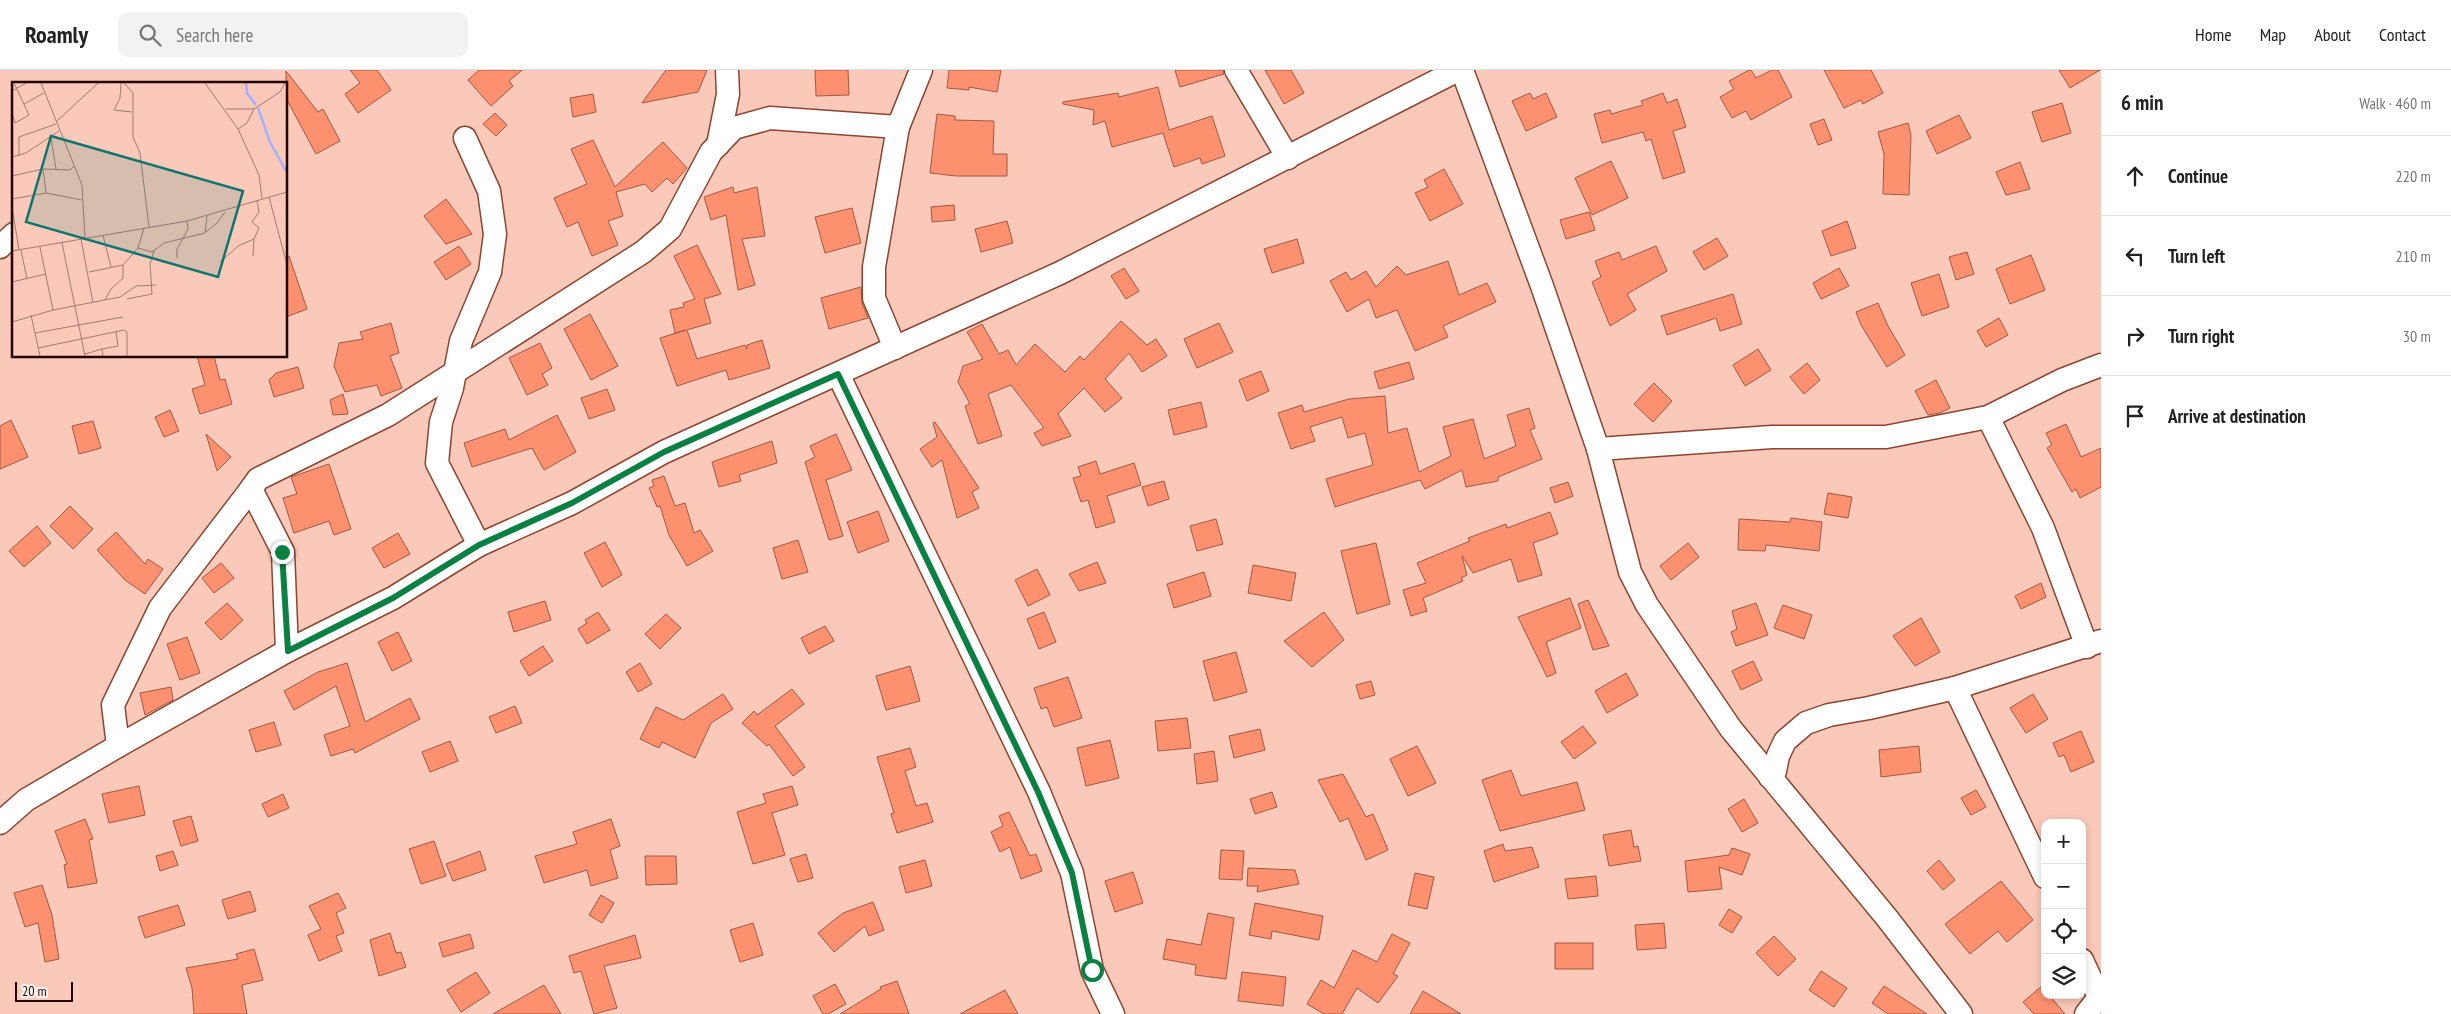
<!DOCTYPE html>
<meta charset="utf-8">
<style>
body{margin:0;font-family:"PT Sans Narrow",sans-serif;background:#f2f2f2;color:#222}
.controls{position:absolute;right:15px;bottom:15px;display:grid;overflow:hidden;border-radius:10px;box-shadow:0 2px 8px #0003}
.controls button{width:45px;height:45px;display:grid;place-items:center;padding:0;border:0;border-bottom:1px solid #e0e0e0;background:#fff;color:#222;font:25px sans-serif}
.scale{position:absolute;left:15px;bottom:12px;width:58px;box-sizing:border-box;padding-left:5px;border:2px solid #210601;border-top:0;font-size:14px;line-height:18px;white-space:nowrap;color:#210601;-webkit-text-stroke:4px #fdf5f2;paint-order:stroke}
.stop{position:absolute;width:15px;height:15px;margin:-11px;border:4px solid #0b8043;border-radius:50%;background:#fff}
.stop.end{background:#0b8043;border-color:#fff;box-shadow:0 1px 5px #0008}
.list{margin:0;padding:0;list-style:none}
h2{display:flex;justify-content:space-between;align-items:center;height:65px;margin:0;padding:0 20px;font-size:21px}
h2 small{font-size:16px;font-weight:400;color:#767676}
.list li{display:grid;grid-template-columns:32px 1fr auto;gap:15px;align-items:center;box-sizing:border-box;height:80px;padding:0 20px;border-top:1px solid #e0e0e0}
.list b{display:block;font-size:19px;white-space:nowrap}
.list em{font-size:16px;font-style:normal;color:#767676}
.icon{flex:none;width:28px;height:28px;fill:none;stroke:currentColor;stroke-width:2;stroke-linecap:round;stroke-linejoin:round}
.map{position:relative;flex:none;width:2101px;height:944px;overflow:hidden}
header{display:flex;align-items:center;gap:30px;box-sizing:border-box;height:70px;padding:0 25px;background:#fff;border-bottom:1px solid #e0e0e0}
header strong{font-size:24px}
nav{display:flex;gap:28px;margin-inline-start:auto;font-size:18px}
.search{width:350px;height:45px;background:#f2f2f2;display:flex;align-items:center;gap:12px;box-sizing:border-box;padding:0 18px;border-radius:10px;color:#767676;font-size:19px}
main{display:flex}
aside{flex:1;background:#fff}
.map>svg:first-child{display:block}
.building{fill:#fc906f;stroke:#a05943}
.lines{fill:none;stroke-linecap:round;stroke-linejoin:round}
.minor-casing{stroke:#8b4631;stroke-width:25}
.minor{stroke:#fff;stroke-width:22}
.route{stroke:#0b8043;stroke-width:6}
.inset-river{fill:none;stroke:#a6b0fe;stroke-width:2.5}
.inset-road{fill:none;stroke:#a37b70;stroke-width:1}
.view{fill:#0f766e;fill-opacity:0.15;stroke:#0f766e;stroke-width:2.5}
.inset-edge{fill:none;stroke:#210601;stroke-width:2.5}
</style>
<header>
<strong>Roamly</strong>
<div class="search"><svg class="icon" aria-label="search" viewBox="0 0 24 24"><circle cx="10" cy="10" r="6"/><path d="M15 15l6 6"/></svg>Search here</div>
<nav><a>Home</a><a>Map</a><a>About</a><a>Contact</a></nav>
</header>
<main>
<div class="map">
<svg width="2101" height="944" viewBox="0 0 2101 944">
<rect width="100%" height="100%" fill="#fac9ba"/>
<g class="building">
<path d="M350,0H377L391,20L358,43L345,24L360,13Z"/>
<path d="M479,0H522L509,11L513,16L491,36L468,10Z"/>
<path d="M666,0H707L698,22L642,33Z"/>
<path d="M815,0H848L849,25L816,26Z"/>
<path d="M949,0H1001L997,22L969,17V20L947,18Z"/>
<path d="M1175,0H1223L1224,4L1180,17Z"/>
<path d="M1265,0H1291L1304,23L1284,34Z"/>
<path d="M1749,0H1751L1756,8L1772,0H1778L1792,27L1751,50L1746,41L1732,48L1720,27L1734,19L1729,11Z"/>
<path d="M1824,0H1871L1883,23L1863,34L1861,30L1844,38Z"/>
<path d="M2059,0H2100L2070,18Z"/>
<path d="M286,1L318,42L323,39L340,71L316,84L286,28Z"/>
<path d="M1158,17L1169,60L1212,46L1225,86L1202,94L1200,88L1174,97L1163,63L1112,77L1105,51L1093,55L1094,40L1063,34V32L1118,23L1119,27Z"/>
<path d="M1530,23L1533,29L1546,23L1557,47L1526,61L1512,31Z"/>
<path d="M1663,23L1667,33L1677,29L1686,57L1673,61L1685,102L1663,109L1651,69L1646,71L1643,62L1602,73L1594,44L1610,40L1611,44L1643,35L1641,31Z"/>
<path d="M593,24L596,42L573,47L570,28Z"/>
<path d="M2062,33L2071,63L2042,72L2032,42Z"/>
<path d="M495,43L507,55L496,66L483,54Z"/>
<path d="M937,44L955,46V50L994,51L993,84H1007V106H956L930,103Z"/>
<path d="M1959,45L1971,68L1937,84L1926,61Z"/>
<path d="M1824,49L1832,70L1818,75L1810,54Z"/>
<path d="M1908,53L1911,65L1909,125L1883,124L1884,84L1878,62Z"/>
<path d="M593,70L615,117L663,72L687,98L673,114L667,108L652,122L645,114L616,122L623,146L608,151L618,175L592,186L578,152L567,157L554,128L587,114L571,79Z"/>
<path d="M1611,91L1628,128L1592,145L1575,108Z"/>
<path d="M2020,92L2030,119L2006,125L1996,102Z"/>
<path d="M1444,99L1463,134L1430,151L1415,123L1428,117L1424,110Z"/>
<path d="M733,117L734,123L757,117L765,166L742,169L755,215L738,220L726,145L711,150L704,127Z"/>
<path d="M446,129L472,164L446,174L424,146Z"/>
<path d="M954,135L955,150L932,152L931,137Z"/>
<path d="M852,138L861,173L825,183L815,147Z"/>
<path d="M1589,142L1595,160L1566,169L1560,150Z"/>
<path d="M1007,151L1013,173L981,182L975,159Z"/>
<path d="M1847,151L1856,178L1831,186L1822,161Z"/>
<path d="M1717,168L1728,186L1704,200L1693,182Z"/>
<path d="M1297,169L1304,193L1272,203L1264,179Z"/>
<path d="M697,175L721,224L704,229L711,253L687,260L697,289L745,275L747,279V275L762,270L770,298L729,310L726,300L677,316L660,268L686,260L675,263L670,240L684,237L683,233L695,229L674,186Z"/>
<path d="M459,176L471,194L446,210L434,192Z"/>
<path d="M1656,176L1667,201L1627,224L1636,240L1610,256L1592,212L1601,207L1595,191L1619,182L1622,190Z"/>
<path d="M1967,182L1974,204L1956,210L1949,187Z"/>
<path d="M2031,185L2045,220L2010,234L1996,199Z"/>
<path d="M289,186L307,239L286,247V187Z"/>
<path d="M1448,191L1459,225L1487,213L1496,232L1443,256L1448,267L1415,281L1397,240L1376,248L1369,229L1347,242L1330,211L1346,202L1351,210L1366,201L1376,217L1397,196L1406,205Z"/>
<path d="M1124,198L1139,221L1126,229L1111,206Z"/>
<path d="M1839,198L1849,216L1821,229L1813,213Z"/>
<path d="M1939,204L1949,237L1922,246L1911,213Z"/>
<path d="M861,217L862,233L868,248L829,259L821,228Z"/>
<path d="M1733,224L1742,254L1720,261L1716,248L1667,265L1661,246Z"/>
<path d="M1878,233L1888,256L1905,285L1887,297L1861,255L1856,242Z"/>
<path d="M590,244L618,296L591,310L564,259Z"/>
<path d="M1999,248L2008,265L1986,277L1977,261Z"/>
<path d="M1121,251L1147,275L1156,269L1167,286L1142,302L1129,283L1105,309L1122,328L1105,342L1084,318L1058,344L1071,366L1042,376L1034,363L1044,358L1011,315L988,324L1002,366L978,374L965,336L970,334L958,312L963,296L983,289L967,262L982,254L999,284L1008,280L1016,295L1035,274L1065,302L1080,286L1084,290Z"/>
<path d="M391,253L399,283L390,286L402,318L381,326L377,315L345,322L334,296L339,273L363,269L360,262Z"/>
<path d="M1219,253L1233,282L1197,298L1184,269Z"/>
<path d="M540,273L552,298L542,304L548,315L527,325L509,288Z"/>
<path d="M1758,279L1771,300L1745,316L1733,295Z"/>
<path d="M197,286H214L220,310L225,309L232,334L200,344L192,319L205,315Z"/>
<path d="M1409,292L1414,309L1379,319L1374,302Z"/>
<path d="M1807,293L1820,310L1804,324L1790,307Z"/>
<path d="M298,297L304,318L274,327L269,310L276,303Z"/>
<path d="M1261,301L1269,321L1247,331L1239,310Z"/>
<path d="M1936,310L1950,338L1940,343L1928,345L1915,321Z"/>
<path d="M1654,313L1672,331L1653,352L1634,334Z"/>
<path d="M607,319L615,340L589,349L581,328Z"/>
<path d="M343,324L348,344L333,345L330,330Z"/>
<path d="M1385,326L1388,363L1407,358L1419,402L1451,386L1443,357L1473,349L1484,389L1516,376L1507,345L1529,338L1535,358L1530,360L1542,389L1498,407V411L1466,417L1462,400L1425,419L1420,410L1335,437L1326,409L1373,395L1365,363L1348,368L1342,347L1310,357L1315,371L1291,379L1278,343L1302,335L1304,342L1349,329Z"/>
<path d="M1201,332L1207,357L1174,365L1168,340Z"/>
<path d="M170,340L179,361L164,367L155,347Z"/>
<path d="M557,345L576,382L544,400L532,378L472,397L464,373L505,359L509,370Z"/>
<path d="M11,350L28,387L0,399V356Z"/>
<path d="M93,351L101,378L79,384L72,356Z"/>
<path d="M935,352L979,418L972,422L979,438L957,448L942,390L932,397L920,379L937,367L933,353Z"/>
<path d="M2066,354L2081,387L2101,378V417L2080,428L2076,419L2072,422L2047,378L2052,375L2046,363Z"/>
<path d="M206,364L231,387L217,401Z"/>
<path d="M836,364L852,400L826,410L843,466L829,470L805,392L815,387L810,376Z"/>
<path d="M772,371L777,393L739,405L741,411L719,417L712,392Z"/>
<path d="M1096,391L1100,404L1134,393L1141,415L1107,426L1115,452L1096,458L1088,430L1081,432L1073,408L1081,406L1078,397Z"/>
<path d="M329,394L351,459L334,465L329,451L294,463L283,428L297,424L291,407Z"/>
<path d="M664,406L675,436L685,433L694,463L700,460L713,481L687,496L669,465L660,436L657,437L649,418L654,416L652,410Z"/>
<path d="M1164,411L1169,429L1148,436L1142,417Z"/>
<path d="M1568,412L1573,426L1555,433L1550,418Z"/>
<path d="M1828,423L1852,427L1848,448L1824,444Z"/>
<path d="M70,436L93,459L73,479L50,456Z"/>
<path d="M878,441L889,471L858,483L847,452Z"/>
<path d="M1550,442L1558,464L1533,473L1542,505L1518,512L1511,489L1473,503L1462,486L1467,505L1461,508L1463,511L1423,528L1427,541L1411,546L1403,520L1426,513L1417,493L1470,471L1468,468L1506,454L1507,458Z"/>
<path d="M1791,448L1822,452L1819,481L1766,475L1765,481L1738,480L1739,449L1790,452Z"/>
<path d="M1216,449L1223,474L1197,481L1190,456Z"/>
<path d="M37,456L51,473L24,497L9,481Z"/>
<path d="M116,462L145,494L148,489L163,499L145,524L125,510L97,480Z"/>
<path d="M398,463L410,484L384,498L372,478Z"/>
<path d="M798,470L808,502L782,509L773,478Z"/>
<path d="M605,472L622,505L602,517L584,483Z"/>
<path d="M1376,473L1390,534L1357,544L1341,481Z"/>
<path d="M1688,473L1699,487L1671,510L1660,496Z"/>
<path d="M1097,492L1106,513L1079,521L1069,504Z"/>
<path d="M221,493L234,508L214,523L202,508Z"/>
<path d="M1253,495L1296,503L1291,531L1248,523Z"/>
<path d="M1037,499L1050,525L1028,536L1015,510Z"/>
<path d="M1204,502L1211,526L1174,538L1167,514Z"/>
<path d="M2041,513L2046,527L2021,539L2015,526Z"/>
<path d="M1570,528L1581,558L1546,572L1556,603L1547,607L1518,547Z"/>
<path d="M1588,530L1609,576L1593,580L1578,534Z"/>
<path d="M545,531L551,550L514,562L508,542Z"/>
<path d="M227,533L243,550L221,570L205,553Z"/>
<path d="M1756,533L1768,565L1736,576L1731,562L1737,559L1732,541Z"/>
<path d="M1783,535L1812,545L1804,569L1774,558Z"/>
<path d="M598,542L610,560L587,574L578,559L587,553L585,550Z"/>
<path d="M1044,542L1056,572L1039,579L1027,549Z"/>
<path d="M1324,542L1344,570L1312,597L1284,571Z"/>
<path d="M666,544L681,558L660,579L645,564Z"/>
<path d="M1921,548L1940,582L1915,596L1893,566Z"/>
<path d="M825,556L834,571L809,584L801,568Z"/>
<path d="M398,562L412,591L392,601L378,572Z"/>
<path d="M187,567L200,603L180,610L167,574Z"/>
<path d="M543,576L553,591L529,606L520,591Z"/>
<path d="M1236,582L1247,622L1214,631L1203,591Z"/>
<path d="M1753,591L1762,610L1741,620L1732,601Z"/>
<path d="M347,593L365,652L410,628L420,649L355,683L353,679L331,686L324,665L350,656L336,616L294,640L284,621L318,602Z"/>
<path d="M640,593L652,614L638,622L626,602Z"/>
<path d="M910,596L920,631L886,640L876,606Z"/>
<path d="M1626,603L1638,625L1607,643L1595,621Z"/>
<path d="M1068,607L1082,648L1054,657L1047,637L1041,639L1034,618Z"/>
<path d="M1371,611L1375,625L1360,629L1356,615Z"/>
<path d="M171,617L173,630L145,645L140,623Z"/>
<path d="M792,619L804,634L775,656L805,697L793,706L769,674L767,676L742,653L754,641L757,645Z"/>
<path d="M723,624L733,639L711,653L695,688L662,672L659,678L640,669L656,637L683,650Z"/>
<path d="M2033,624L2048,649L2026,663L2010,638Z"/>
<path d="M515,636L522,653L496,663L489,647Z"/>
<path d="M1187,648L1191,678L1158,681L1155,651Z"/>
<path d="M274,652L281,675L256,682L249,660Z"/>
<path d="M1583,656L1596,673L1574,689L1561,672Z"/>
<path d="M1260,659L1265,680L1234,688L1229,666Z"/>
<path d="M2081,661L2094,692L2071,702L2064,685L2059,687L2053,673Z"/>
<path d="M1110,670L1119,708L1086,716L1077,678Z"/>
<path d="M450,671L458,691L430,702L422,682Z"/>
<path d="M1417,676L1436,713L1408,726L1390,689Z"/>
<path d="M1919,676L1921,702L1881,707L1879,680Z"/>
<path d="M910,678L916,697L905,701L916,736L927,733L933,752L897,763L891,744L894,743L877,687Z"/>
<path d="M1214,681L1218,711L1197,714L1194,684Z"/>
<path d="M1511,700L1521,726L1577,712L1585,740L1500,761L1482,710Z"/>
<path d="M1343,704L1366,747L1373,744L1388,780L1366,790L1348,748L1340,752L1318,710Z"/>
<path d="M139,716L145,745L109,753L102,724Z"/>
<path d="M792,716L798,735L772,743L785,785L753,794L737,742L766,733L763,724Z"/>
<path d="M1976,720L1986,737L1971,745L1961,728Z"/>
<path d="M1272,722L1277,737L1255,744L1250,729Z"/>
<path d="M283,724L289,738L268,747L262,734Z"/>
<path d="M1744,729L1758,753L1742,762L1728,739Z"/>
<path d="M1009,742L1030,786L1036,784L1042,801L1021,809L1010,777L1000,782L991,762L1003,756L999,746Z"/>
<path d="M191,746L198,771L181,776L173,751Z"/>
<path d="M85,749L93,769L89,770L97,813L68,818L64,795L67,794L55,761Z"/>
<path d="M611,749L620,776L610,780L618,808L591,816L587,800L544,813L535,786L577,774L573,762Z"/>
<path d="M1631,760L1634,777L1638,776L1641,791L1609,796L1603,765Z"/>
<path d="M434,771L446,806L421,814L409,779Z"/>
<path d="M1503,774L1505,781L1532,777L1539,797L1494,812L1484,781Z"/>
<path d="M1732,778L1750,784L1742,805L1719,797L1722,819L1688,822L1685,791L1729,785Z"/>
<path d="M1221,780L1244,781L1242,810L1219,809Z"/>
<path d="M173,781L178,795L160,801L156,786Z"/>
<path d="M480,781L486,800L453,811L446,794Z"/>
<path d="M806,784L813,808L798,812L790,789Z"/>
<path d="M645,786H676L677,814L646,815Z"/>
<path d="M925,790L932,816L906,823L899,797Z"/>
<path d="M1939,790L1955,810L1943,820L1927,801Z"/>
<path d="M1248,798L1295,800L1299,814L1257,822L1258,816H1247Z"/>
<path d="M1133,802L1143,833L1115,842L1105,811Z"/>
<path d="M1415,803L1434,807L1427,839L1408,835Z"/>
<path d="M1596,806L1598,826L1568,829L1565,809Z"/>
<path d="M2001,811L2033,850L2007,872L1998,861L1970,884L1945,854Z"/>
<path d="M42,815L52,845L59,889L45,892L38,853L25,857L14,823Z"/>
<path d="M250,821L256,841L228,849L222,830Z"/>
<path d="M338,823L346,838L336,843L344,863L336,866L342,881L319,891L308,865L321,859L309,836Z"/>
<path d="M601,825L614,833L602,853L589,845Z"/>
<path d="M873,832L884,860L869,866L865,856L834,882L818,863L843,843Z"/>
<path d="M1255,833L1323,846L1319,870L1272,861L1271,869L1249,865Z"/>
<path d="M178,835L185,855L145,868L138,847Z"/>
<path d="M1729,839L1742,847L1732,863L1719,855Z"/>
<path d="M1208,843L1234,848L1226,909L1195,905L1196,895L1163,889L1167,869L1201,875Z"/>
<path d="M753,853L763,885L740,892L730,860Z"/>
<path d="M1664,853L1666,878L1637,880L1635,855Z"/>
<path d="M390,863L396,883L401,882L406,897L379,906L370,870Z"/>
<path d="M470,864L474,878L443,887L439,873Z"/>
<path d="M1392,864L1410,873L1393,904L1398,906L1378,933L1357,918L1342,944H1324L1307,934L1321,910L1334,918L1353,880L1377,892Z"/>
<path d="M635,865L641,888L604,896L617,938L594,944L581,901L574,903L569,886Z"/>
<path d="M1774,866L1796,889L1778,906L1756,883Z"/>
<rect x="1555" y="873" width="38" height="26"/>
<path d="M254,879L263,910L242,915L247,944H194L192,918L186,898L238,889L236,884Z"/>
<path d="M1821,901L1847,918L1834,937L1809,920Z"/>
<path d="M476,902L490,923L461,942L447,920Z"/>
<path d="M1242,902L1286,907L1283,936L1238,931Z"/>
<path d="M897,911L909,944H840L881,919L880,917Z"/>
<path d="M835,914L846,934L828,944H823L813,926Z"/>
<path d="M544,915L561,944H493Z"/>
<path d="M1884,916L1927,944H1888L1872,933Z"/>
<path d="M2042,916L2045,920V925H2049L2065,944H2034L2023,932Z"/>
<path d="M1005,920L1018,944H960Z"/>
<path d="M1423,921L1461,944H1410Z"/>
</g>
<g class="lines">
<defs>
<g id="minor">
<path d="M1236,0L1288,88"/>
<path d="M1462,0L1542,216L1598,379L1630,502L1647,535L1731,659L1887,848L1961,944"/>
<path d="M465,68L489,121L495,164L490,202L461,271L452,318L441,352L437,393L479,475"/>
<path d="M718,75L728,24L727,0"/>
<path d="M0,177L14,164"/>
<path d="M895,278L874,228V197L898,57L921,0"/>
<path d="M838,304L1039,722L1072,803L1092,900L1113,944"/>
<path d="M1988,347L2043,458L2087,577"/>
<path d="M1598,379L1772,367H1886L1988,347L2062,310L2101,295"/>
<path d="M287,581L283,482L251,419L258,409L388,345L643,182L670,159L711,82L734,58L770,48L898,57"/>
<path d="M1955,618L2045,807"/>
<path d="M118,676L113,635L160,538L251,419"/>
<path d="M1770,707L1775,701L1778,686L1785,671L1806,653L1829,645L1869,638L1955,618L2101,571"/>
<path d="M0,753L26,730L118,676L287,581L393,528L479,475L572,433L664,382L1060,203L1458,0"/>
<path d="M2082,890L2099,927"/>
<path d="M2086,944L2101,925"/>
</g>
</defs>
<use href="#minor" class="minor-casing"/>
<use href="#minor" class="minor"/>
</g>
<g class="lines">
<path class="route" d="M282,482L288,581L393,528L479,475L572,433L664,382L838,304L1038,722L1072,803L1092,900"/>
</g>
<g transform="translate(12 12)">
<rect width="275" height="275" fill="#fac9ba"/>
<path class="inset-river" d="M234,1L235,11L244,23M246,26L258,60L275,91"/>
<path class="inset-road" d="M29,1L70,103L73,157M109,1L108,16L102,28L120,30M112,1L121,11V55L128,71L137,145M193,1L226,47L247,93L250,116M0,9L14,1M12,22L32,11M214,27H242M0,31L3,41L17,33L2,1M44,40L86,1M226,47L235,41L242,27L268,10L273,1M39,56L44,87M7,74V55L44,42M0,75L14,71L47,49M31,87L34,111M0,94L31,87L58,88L62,84M257,115L275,183M0,117L34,111L70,118M0,125L7,168M194,150L205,141L213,130M91,153L99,185M69,157L81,221M50,161L73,274M28,165L41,228M126,166L140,170L152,161L193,151L195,134M9,168L15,197M0,169L175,139L275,110M241,174L242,157L247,146L240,140L247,130L245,118M165,176V167L176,147L175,139M208,180L226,164L242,157M77,190L111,183L126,166L132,146M0,200L34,192M115,217L140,212L138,182L142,169M93,218L99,207L111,196V183M19,233L28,274M0,240L41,228L108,215L124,204L144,203M23,251L111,235M26,266L112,248L115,250V274M90,267L106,264L104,249M73,272L90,267L91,274"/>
<path class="view" d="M39,54L231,109L206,195L14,140Z"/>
<rect width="275" height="275" class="inset-edge"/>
</g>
</svg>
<div class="controls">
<button>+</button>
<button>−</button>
<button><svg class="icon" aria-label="locate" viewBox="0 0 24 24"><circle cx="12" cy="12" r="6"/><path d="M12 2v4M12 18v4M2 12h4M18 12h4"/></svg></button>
<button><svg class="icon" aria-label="layers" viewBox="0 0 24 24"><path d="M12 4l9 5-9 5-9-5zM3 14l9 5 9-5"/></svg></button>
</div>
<div class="scale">20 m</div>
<div class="stop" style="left:1092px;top:900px"></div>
<div class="stop end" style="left:282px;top:482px"></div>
</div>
<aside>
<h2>6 min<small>Walk · 460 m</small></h2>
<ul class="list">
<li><svg class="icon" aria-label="ahead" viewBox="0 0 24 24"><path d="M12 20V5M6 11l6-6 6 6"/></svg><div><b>Continue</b></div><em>220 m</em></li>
<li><svg class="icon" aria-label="left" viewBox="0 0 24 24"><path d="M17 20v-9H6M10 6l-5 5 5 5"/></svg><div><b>Turn left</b></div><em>210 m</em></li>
<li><svg class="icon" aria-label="right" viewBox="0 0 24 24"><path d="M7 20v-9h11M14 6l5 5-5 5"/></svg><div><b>Turn right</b></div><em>30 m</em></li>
<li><svg class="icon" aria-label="arrive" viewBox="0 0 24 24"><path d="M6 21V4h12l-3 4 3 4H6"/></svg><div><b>Arrive at destination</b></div></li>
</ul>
</aside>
</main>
